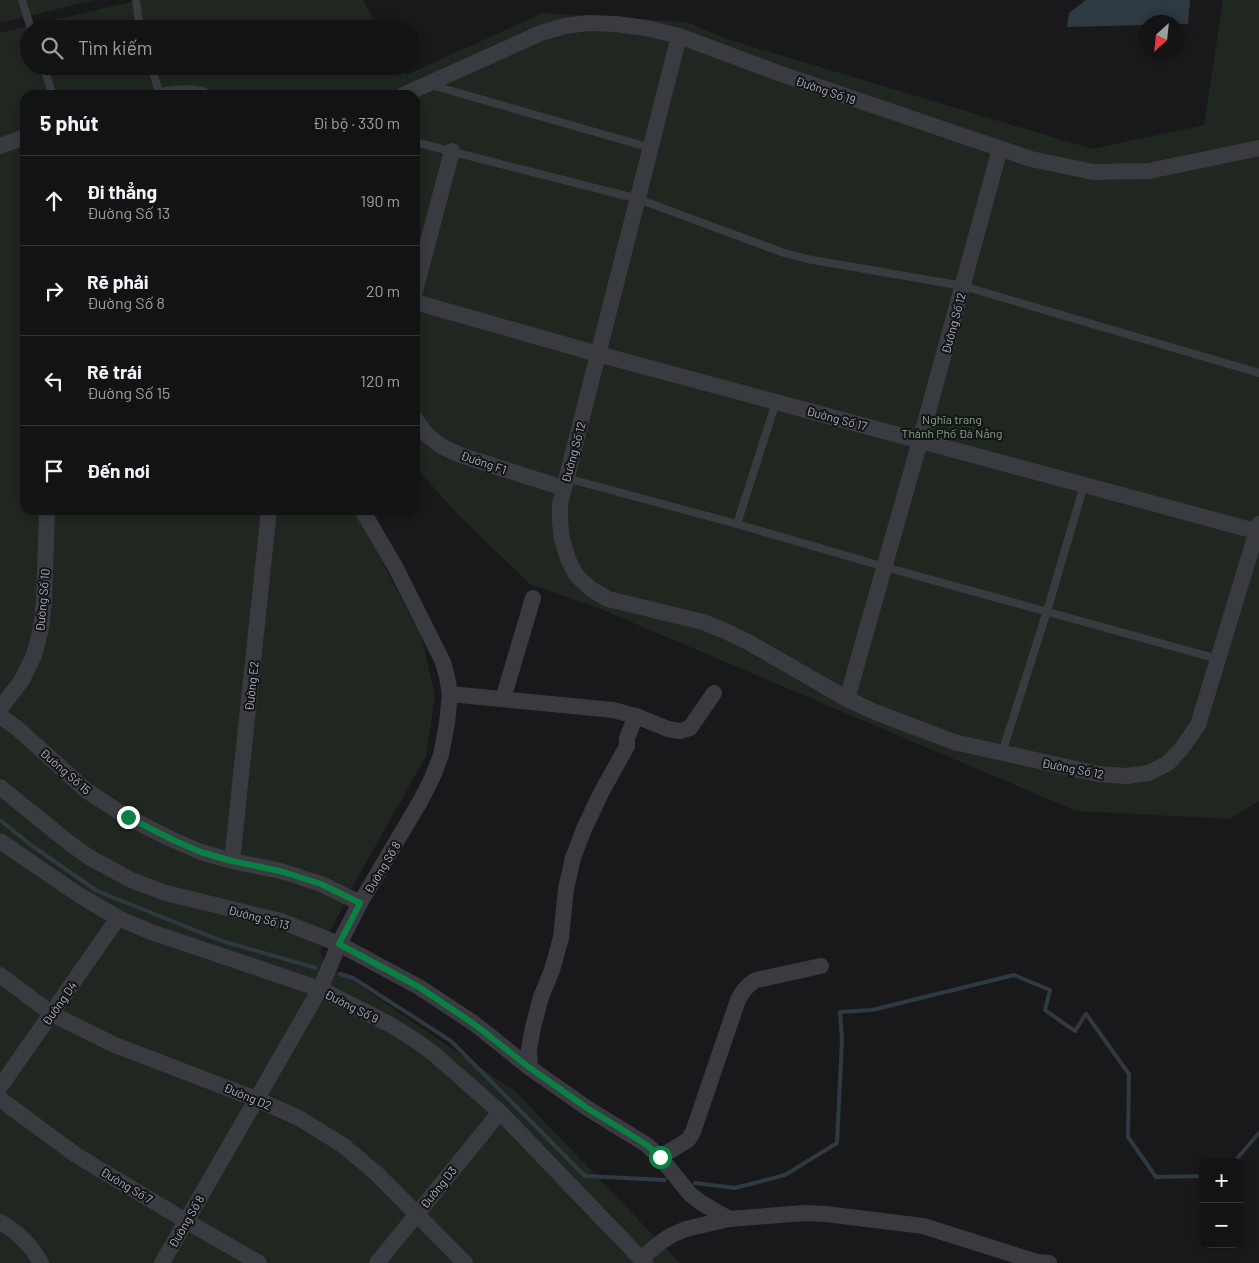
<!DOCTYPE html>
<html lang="vi">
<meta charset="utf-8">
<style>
body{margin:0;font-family:Barlow,sans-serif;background:#202022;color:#f1f3f6}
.controls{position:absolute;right:15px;bottom:15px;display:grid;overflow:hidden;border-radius:10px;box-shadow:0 2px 8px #0003}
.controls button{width:45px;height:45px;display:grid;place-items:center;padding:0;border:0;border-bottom:1px solid #323234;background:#131315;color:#f1f3f6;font:25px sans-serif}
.compass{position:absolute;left:1139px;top:15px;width:45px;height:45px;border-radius:50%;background:#131315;box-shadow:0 2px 8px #0003;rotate:207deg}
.stop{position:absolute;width:15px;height:15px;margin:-11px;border:4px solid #0b8043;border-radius:50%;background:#fff}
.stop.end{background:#0b8043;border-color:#fff;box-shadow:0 1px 5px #0008}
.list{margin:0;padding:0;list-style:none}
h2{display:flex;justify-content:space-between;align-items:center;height:65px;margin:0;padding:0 20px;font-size:21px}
h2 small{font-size:16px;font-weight:400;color:#9d9ea0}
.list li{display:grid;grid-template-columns:32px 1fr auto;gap:15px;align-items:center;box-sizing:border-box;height:90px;padding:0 20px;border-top:1px solid #323234}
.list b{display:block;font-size:19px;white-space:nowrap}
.list p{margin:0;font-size:16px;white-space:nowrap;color:#9d9ea0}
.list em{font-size:16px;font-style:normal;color:#9d9ea0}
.icon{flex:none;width:28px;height:28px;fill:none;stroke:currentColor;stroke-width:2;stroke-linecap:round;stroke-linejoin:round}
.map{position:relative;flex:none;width:1259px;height:1263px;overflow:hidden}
.search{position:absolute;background:#131315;box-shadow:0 2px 8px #0003;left:20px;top:20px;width:400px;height:55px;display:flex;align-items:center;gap:12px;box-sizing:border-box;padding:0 18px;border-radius:28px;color:#9d9ea0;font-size:19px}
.panel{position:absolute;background:#131315;box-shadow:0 2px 8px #0003;left:20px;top:90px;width:400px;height:425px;border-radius:15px}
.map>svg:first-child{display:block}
.green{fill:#1f2720}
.water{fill:#2e3941}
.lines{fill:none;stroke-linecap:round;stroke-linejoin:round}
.stream{stroke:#2e3941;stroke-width:4}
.service{stroke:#3a3b41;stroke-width:8}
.minor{stroke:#3a3b41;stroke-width:16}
.route{stroke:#0b8043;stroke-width:6}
.labels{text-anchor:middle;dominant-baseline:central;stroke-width:4;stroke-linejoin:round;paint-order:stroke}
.street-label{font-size:12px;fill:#abb0bc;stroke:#141417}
.park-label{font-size:12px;fill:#81a883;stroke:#141417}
</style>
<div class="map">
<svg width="1259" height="1263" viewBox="0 0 1259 1263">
<rect width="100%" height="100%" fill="#19191c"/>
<g class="green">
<path d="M0,0H95L0,23Z"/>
<path d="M139,0H363L379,29H29V66H401L406,75L543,13L686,22L727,39L1092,149L1204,125L1223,0H1259V801L1230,819L1076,811L603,610L530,584L458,515L415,466V95H25V510H356L422,639L435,696L426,756L354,884L320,951L325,962L516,1092L680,1263H0V33Z"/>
</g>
<path class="water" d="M1086,0H1190L1188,24H1177L1176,22H1146V25L1067,27L1069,13Z"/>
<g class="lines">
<g class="stream">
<path d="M0,820L31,845L97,891L222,941L316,968"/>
<path d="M340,974L353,978L451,1041L585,1176L665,1180"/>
<path d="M1234,1162L1259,1133"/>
<path d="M695,1183L735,1188L785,1175L837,1143L842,1040L840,1012L872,1010L1014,975L1050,990L1045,1010L1075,1031L1086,1014L1129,1074L1128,1137L1156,1177L1203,1176"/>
</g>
<g class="service">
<path d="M22,0L31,29"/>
<path d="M136,0L138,15L141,29"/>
<path d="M43,66L53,95"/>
<path d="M151,66L160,95"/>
<path d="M431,85L651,148"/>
<path d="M415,142L638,199L784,253L807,259L963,286L1259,373"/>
<path d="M566,478L737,524L885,567L1218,659"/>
<path d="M737,524L776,402"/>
<path d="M1002,753L1047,611L1084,485"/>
</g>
<g class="minor">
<path d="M679,36L560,504V522L562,539L568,559L576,575L591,589L608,599L703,622L723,630L748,642L847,699L875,712L954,742L1098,774L1126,776L1149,773L1168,763L1182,748L1198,725L1259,524"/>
<path d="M166,95C178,93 190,92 202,95"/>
<path d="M403,95L541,33L565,26L588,23L616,24L646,28L679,36L781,74L1031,159L1093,172L1149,171L1259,148"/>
<path d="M0,146L25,137"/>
<path d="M415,291L452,151"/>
<path d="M415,302L598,354L1259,532"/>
<path d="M415,419L426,434L441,446L460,455L563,488"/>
<path d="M450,694L613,710L636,716L668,729L680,731L690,728L714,693"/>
<path d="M503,699L533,598"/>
<path d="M847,699L920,441L1000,149"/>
<path d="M0,709L22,680L34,655L41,628L44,602L47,510"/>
<path d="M0,716L18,729L87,791L127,817L173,840L201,852L232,861L281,871L321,884L360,903"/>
<path d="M0,787L68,842L89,857L131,880L166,893L281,921L339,944L419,987L475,1024L530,1068L587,1108L647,1145L660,1157L690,1194L700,1202L729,1219"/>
<path d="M0,841L79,895L118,918L151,932L320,989L389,1024L412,1038L433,1053L500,1112L645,1263"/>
<path d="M232,861L269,510"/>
<path d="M0,975L52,1014L115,1045L256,1099L299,1118L344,1146L376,1173L465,1263"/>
<path d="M530,1068L529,1049L533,1027L541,997L552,970L561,938L566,889L573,858L584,829L601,793L627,746V738L636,716"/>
<path d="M0,1087L118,918"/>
<path d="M0,1099L76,1155L186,1221L259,1263"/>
<path d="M660,1157L688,1140L693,1132L738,1000C743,991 747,985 756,980L821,966"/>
<path d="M0,1222C19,1233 30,1244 41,1263"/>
<path d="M640,1259L661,1242L672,1235L686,1229L729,1219L805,1213L826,1214L923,1226L1037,1262L1049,1263"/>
<path d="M162,1263L320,989L339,944L360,903L421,800L433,776L441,755L447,723L450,694L447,677L443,662L396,568L362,510"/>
<path d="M377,1263L500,1112"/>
</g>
</g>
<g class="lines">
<path class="route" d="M128,817L173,840L201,852L232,861L280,871L321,884L360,903L339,944L419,987L474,1024L530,1068L587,1108L647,1145L660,1157"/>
</g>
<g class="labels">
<g class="street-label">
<text transform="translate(826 90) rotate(19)">Đường Số 19</text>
<text transform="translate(953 323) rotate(-75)">Đường Số 12</text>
<text transform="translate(837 418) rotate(15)">Đường Số 17</text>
<text transform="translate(573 452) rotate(-75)">Đường Số 12</text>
<text transform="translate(484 462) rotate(19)">Đường F1</text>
<text transform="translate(42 600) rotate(-85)">Đường Số 10</text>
<text transform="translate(251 686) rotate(-84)">Đường E2</text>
<text transform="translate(1073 768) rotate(11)">Đường Số 12</text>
<text transform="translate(66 771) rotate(41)">Đường Số 15</text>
<text transform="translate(382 867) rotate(-59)">Đường Số 8</text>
<text transform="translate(259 917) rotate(15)">Đường Số 13</text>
<text transform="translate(59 1003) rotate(-55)">Đường D4</text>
<text transform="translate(352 1006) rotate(27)">Đường Số 9</text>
<text transform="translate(248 1096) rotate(23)">Đường D2</text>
<text transform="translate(127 1185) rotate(31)">Đường Số 7</text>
<text transform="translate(438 1187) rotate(-51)">Đường D3</text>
<text transform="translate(186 1221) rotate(-60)">Đường Số 8</text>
</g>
<g class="park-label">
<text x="952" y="419">Nghĩa trang<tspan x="952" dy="14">Thành Phố Đà Nẵng</tspan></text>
</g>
</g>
</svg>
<div class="controls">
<button>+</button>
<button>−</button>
</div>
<svg class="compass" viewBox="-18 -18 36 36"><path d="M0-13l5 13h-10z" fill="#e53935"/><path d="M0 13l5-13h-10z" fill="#9d9ea0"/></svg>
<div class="stop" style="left:660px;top:1157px"></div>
<div class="stop end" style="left:128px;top:817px"></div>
<div class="search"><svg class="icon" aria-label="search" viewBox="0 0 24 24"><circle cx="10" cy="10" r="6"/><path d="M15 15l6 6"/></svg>Tìm kiếm</div>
<section class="panel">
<h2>5 phút<small>Đi bộ · 330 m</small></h2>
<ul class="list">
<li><svg class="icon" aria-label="ahead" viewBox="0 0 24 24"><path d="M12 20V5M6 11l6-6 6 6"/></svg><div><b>Đi thẳng</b><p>Đường Số 13</p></div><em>190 m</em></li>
<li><svg class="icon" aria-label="right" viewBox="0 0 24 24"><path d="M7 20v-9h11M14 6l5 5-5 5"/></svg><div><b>Rẽ phải</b><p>Đường Số 8</p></div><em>20 m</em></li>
<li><svg class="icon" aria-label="left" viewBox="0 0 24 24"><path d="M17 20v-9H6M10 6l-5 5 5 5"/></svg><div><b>Rẽ trái</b><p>Đường Số 15</p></div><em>120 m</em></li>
<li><svg class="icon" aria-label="arrive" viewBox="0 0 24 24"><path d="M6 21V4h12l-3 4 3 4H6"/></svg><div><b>Đến nơi</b></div></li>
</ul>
</section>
</div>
